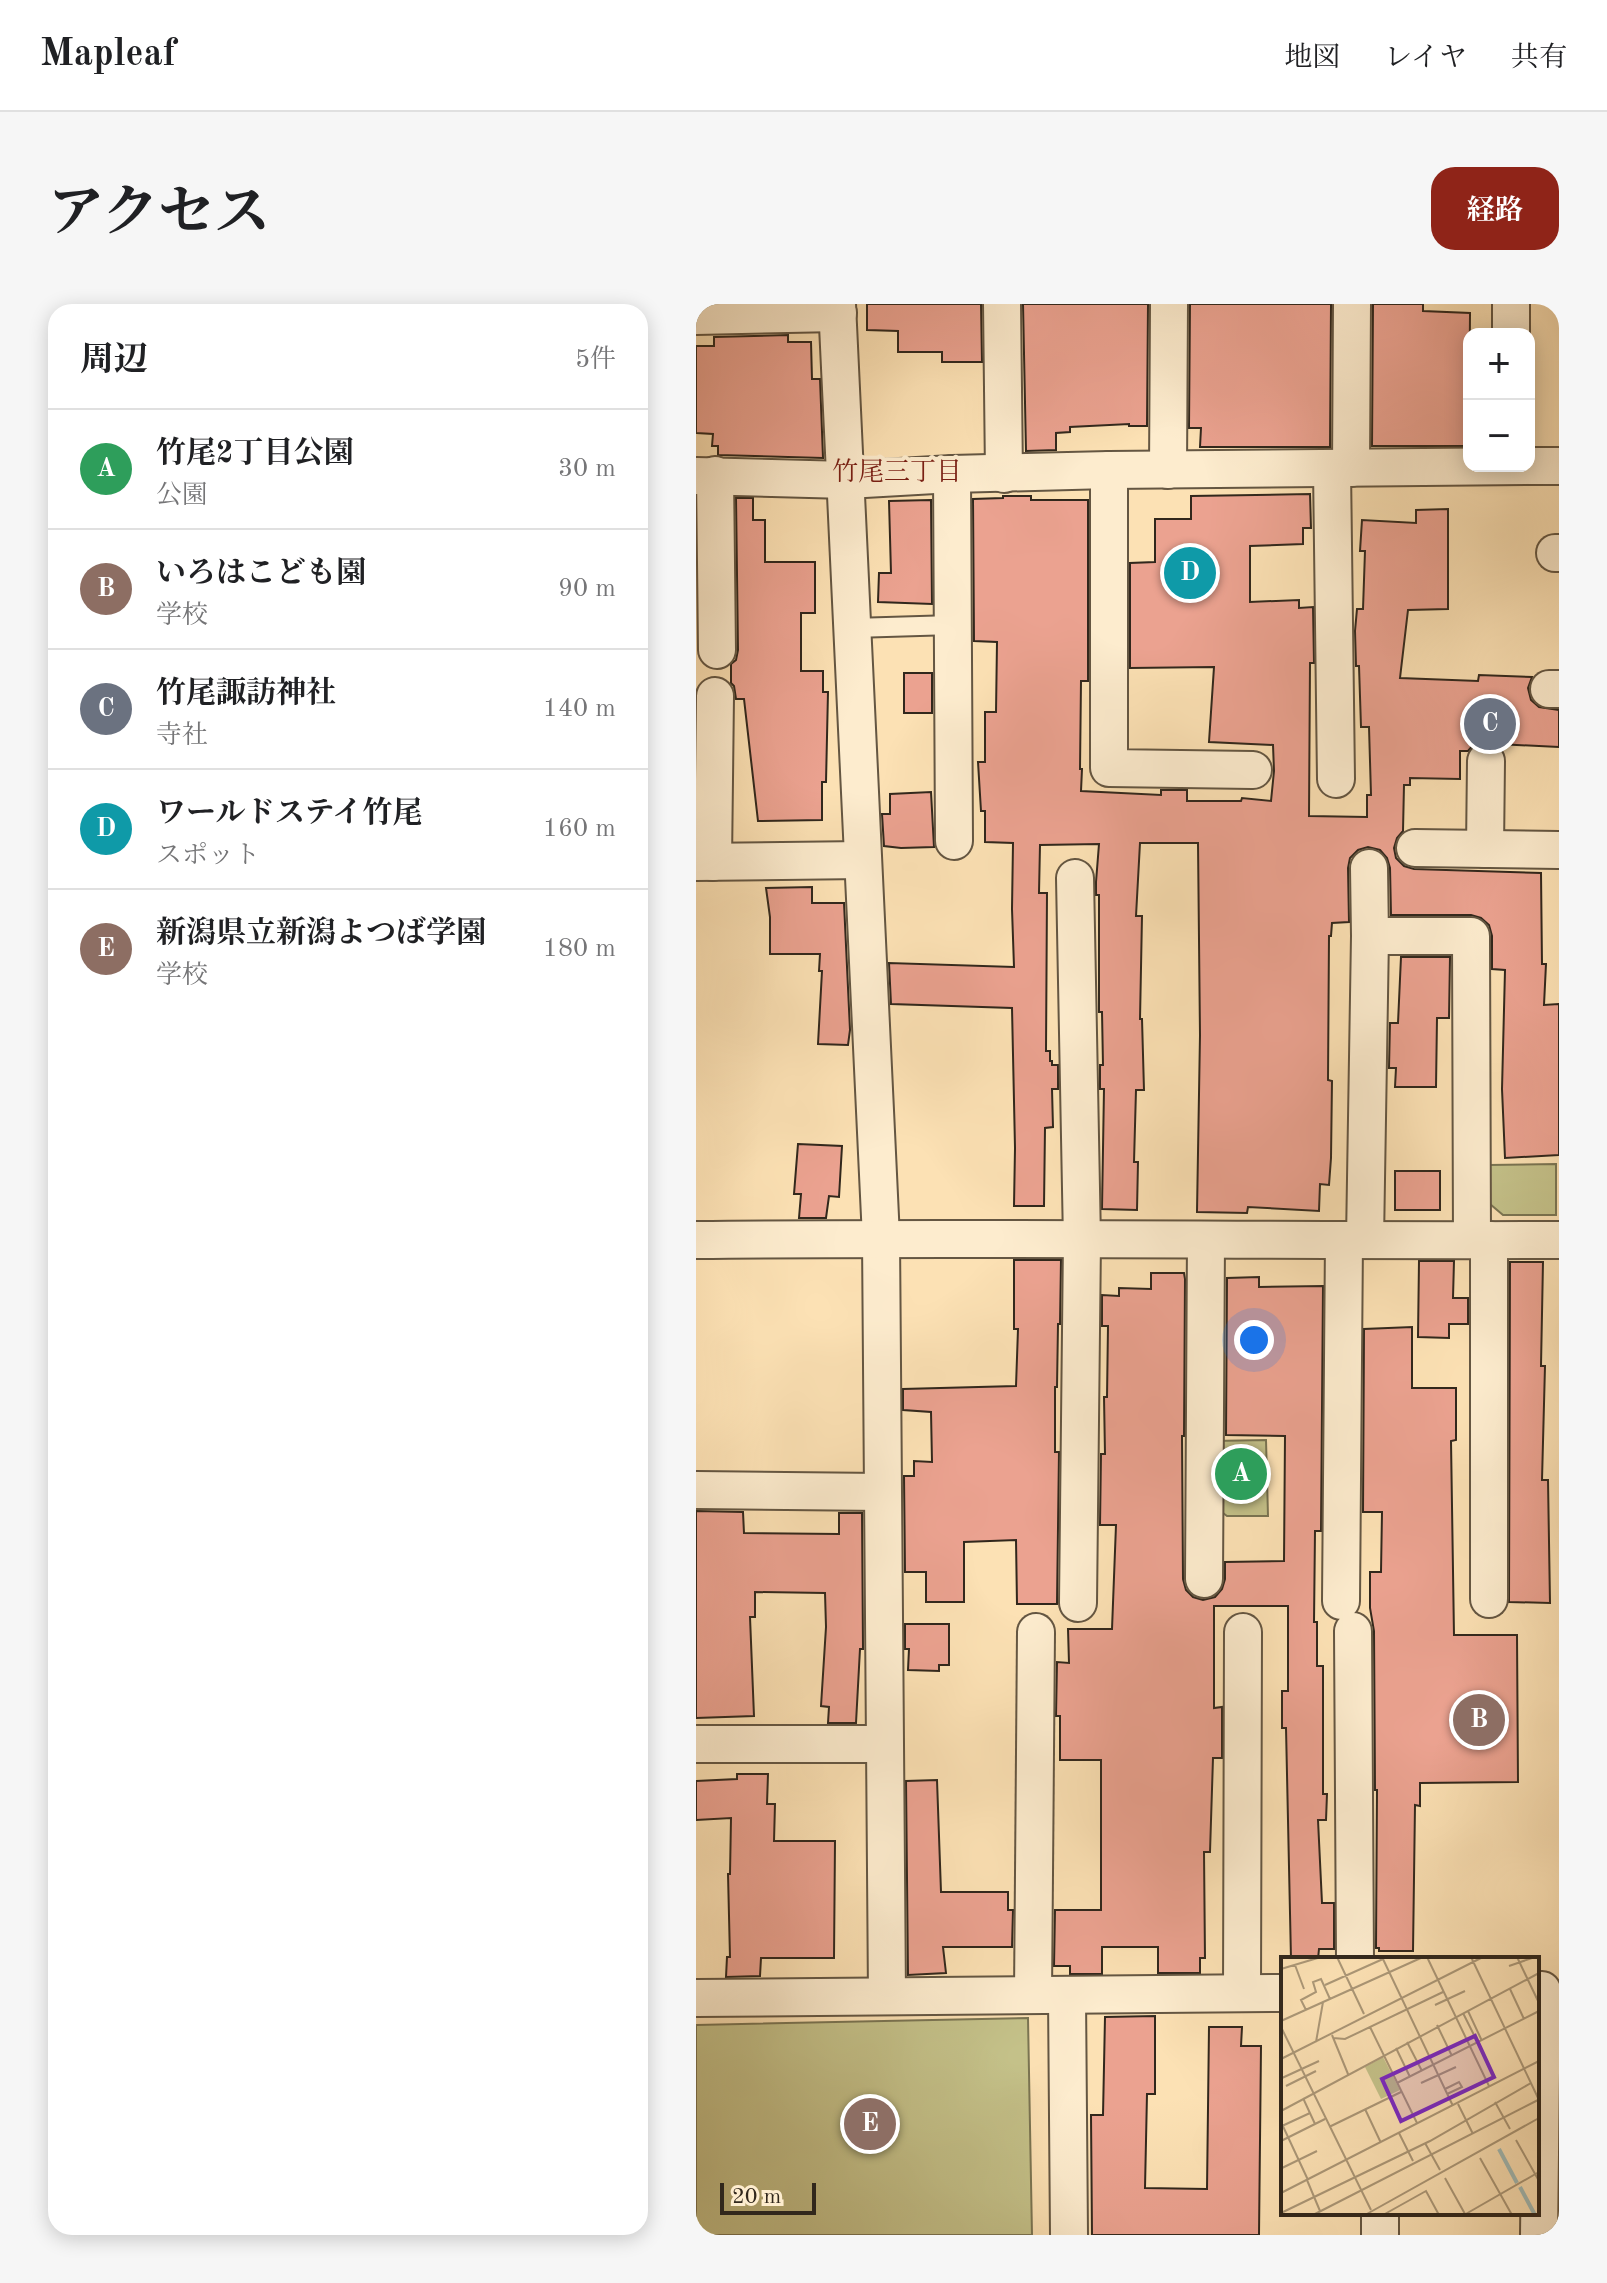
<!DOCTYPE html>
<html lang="ja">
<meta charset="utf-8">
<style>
body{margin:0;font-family:"Old Standard TT","Noto Serif JP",serif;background:#f6f6f6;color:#202124}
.controls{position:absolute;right:24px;top:24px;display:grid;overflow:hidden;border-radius:16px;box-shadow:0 4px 20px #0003}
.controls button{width:72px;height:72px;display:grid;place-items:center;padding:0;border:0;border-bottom:2px solid #e0e0e0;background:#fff;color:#202124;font:40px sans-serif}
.scale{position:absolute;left:24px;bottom:20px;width:96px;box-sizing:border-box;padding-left:8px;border:4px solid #31271c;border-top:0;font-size:22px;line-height:28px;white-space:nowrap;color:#31271c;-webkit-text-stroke:6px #fdecce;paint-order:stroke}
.you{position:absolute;left:558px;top:1036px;width:28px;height:28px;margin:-20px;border:6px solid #fff;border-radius:50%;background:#1a73e8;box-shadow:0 0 0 12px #1a73e833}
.badge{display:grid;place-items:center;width:52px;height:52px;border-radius:50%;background:#8f2418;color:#fff;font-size:26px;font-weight:700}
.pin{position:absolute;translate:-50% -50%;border:4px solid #fff;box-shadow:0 2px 8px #0006}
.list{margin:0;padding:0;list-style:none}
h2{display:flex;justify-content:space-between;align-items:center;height:104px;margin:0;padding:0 32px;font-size:34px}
h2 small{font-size:26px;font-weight:400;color:#757577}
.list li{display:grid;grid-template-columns:52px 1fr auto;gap:24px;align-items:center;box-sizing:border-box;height:120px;padding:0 32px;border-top:2px solid #e0e0e0}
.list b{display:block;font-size:30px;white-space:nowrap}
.list p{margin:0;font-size:26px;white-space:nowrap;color:#757577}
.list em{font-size:26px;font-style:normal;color:#757577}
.map{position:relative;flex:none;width:863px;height:1931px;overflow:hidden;border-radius:24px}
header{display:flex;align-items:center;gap:48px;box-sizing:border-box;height:112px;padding:0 40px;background:#fff;border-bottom:2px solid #e0e0e0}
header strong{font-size:38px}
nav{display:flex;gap:44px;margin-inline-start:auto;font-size:28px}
.intro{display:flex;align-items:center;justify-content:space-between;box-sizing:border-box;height:192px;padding:0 48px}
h1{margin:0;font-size:56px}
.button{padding:20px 36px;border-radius:24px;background:#8f2418;color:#fff;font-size:28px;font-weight:700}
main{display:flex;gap:48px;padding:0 48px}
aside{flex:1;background:#fff;border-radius:24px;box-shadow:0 4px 20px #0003}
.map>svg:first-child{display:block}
.green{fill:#c4c189;stroke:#7a7452;stroke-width:2}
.building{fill:#eba290;stroke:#31271c;stroke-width:2}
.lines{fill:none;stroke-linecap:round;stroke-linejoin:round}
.lane-casing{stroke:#645642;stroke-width:22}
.street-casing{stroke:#645642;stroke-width:40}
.lane{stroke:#fdecce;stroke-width:18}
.street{stroke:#fdecce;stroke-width:36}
.labels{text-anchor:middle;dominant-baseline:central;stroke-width:8;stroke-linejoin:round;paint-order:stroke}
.neighbourhood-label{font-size:26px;fill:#7a1f14;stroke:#fdecce}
.inset-river{fill:none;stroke:#a2bbb6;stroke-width:4}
.inset-road{fill:none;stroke:#ab9777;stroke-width:2}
.view{fill:#7b2cbf;fill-opacity:0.15;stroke:#7b2cbf;stroke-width:4}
.inset-edge{fill:none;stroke:#31271c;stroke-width:4}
</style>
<header>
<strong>Mapleaf</strong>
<nav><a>地図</a><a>レイヤ</a><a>共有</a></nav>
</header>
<div class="intro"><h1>アクセス</h1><a class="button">経路</a></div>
<main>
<aside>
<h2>周辺<small>5件</small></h2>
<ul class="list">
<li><span class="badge" style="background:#2e9e5b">A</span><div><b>竹尾2丁目公園</b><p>公園</p></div><em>30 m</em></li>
<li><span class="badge" style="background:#8d6e63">B</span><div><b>いろはこども園</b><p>学校</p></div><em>90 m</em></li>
<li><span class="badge" style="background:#6b7280">C</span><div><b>竹尾諏訪神社</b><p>寺社</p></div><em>140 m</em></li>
<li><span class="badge" style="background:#0f9aa8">D</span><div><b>ワールドステイ竹尾</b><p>スポット</p></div><em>160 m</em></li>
<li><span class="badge" style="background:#8d6e63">E</span><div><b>新潟県立新潟よつば学園</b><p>学校</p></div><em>180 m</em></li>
</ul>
</aside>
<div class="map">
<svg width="863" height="1931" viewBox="0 0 863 1931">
<rect width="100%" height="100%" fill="#fce1b4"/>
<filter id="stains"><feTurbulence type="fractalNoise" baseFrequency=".0025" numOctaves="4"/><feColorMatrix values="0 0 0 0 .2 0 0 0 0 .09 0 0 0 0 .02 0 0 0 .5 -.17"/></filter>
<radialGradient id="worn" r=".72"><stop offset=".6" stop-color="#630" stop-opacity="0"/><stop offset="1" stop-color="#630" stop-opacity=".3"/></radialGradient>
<g class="green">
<path d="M860,860V911H807L794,900L793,861Z"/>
<path d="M570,1136L572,1212H531L519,1203L517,1137Z"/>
<path d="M332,1714L336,1931H0V1721Z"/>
</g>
<g class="building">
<path d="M171,0H285L286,58H246V48H202V27L171,26Z"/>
<path d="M327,0H452L451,122H433V120L374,123V128L360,129V146L330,147Z"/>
<path d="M494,0H635L634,143H504L505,124H493Z"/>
<path d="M677,0H727V7L774,9L773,142H676Z"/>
<path d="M92,31V38H115L116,75H124L127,154L22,151V142H16L17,130L0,129V42H18V33Z"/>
<path d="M614,190L615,224H607V240L554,242V298L603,296V304L617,303L618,359H614L613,512L671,513V491H675L673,423H665L663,362H660L659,327L661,305H667L669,247H664L666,216L720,219V206L752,205V305L712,306L704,374L782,377L783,371L836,373L832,384L835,396L843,403L863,406V443L802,440L789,436L779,439L772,447H764V475L714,474V481H708L707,527L701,534L698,544L700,554L708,562L718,565L845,569L846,660H850L848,701L863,700V851L809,854L806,785L809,666L796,665V632L793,621L785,614L775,611H695L694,564L691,554L684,546L672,543L662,546L654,554L652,564L653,618L636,619L635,632H633L632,776L636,777L635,854L633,881L624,880L623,907L552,903L551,909L501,908L504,731L502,539H444L440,612H446L444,715H446L448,786H440L438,858H442L441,906L406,905L408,785H404V761H407L406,708H403V591H400V578L403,540L344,541L343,589H351L350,747H354V757H356V761H362V785H356L357,823L349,824L348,902H318L319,844L316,704L195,700L193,659L318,663L316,605L317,539L289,538V507H285L282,458H289V408H300L301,338L278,337L277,195L307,194V192H335V196H392V377H385L384,465H386L385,487L465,491V486H491V497H545L546,494L575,497L578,467L577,441L513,438L518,363L434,364V259L459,258V215H495V192Z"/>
<path d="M40,194H57V216H69V258H119V309H105V367H127V388H132L130,478H126V516L62,517L48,395H40L38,382L35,379V360L40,356L42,346Z"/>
<path d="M235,196L236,300L182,298L183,269H195L193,197Z"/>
<rect x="208" y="369" width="28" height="40"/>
<path d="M235,488L238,543L205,544L188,542L186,510H194V490Z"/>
<path d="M116,583V599H148L154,726L152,741L122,740L126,667H123L124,650H74V613L70,584Z"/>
<path d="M705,653H754L753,714H741L740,783H699L700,764H693L694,719H702Z"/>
<path d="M102,840L146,842L143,893L133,892L130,914H103L105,890H98Z"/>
<rect x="699" y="867" width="45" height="39"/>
<path d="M318,956H365L364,1020H362L361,1083H359V1148H363L361,1300H321L320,1236L268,1238V1298H230V1268H209L208,1172H218V1157L236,1158L235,1108L207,1106V1085L320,1082L322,1025H318Z"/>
<path d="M723,957H758L757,994H772V1020H753V1034L722,1033Z"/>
<path d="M814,958H847L845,1062H849L846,1176H852L854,1299L813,1298Z"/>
<path d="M455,969H488L489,975L488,1132H486L487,1275L490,1286L497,1293L507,1296L519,1293L526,1285L529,1275V1258L588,1257L589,1132L530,1131L531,974L563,973V983L627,982L625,1227H619L618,1318H621V1362H627V1490H631L630,1516H622L626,1599H638V1645H623L622,1655H595L590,1424H586V1387H592V1302H518V1404L526,1403V1454H517L514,1548H508L509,1654H504V1669H462V1643H406V1670H374V1662H358L359,1606H405V1456H364V1412H360L361,1358L373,1359L372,1325H416L420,1221H404L405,1150H409L408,1093H411L412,1022H406V991L423,992V984L455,985Z"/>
<path d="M716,1023V1084H760V1136L755,1137L758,1331H821L822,1478L724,1479V1502L719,1501L717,1647H683V1644H680L681,1486H679L678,1327L674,1304V1268H685L686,1208H667L668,1025Z"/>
<path d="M0,1207L47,1208L48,1229L143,1230V1209H166L167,1345H164L160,1419H132L133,1403L125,1402L130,1323L129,1289L59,1288V1313H54L58,1412L0,1414Z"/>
<path d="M209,1320H253V1361H243V1367L212,1366L213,1345H209Z"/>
<path d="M41,1470H72L71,1500H79L78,1537H139L138,1654H65L64,1672L30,1673L31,1653H34L32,1570H34L35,1514L0,1516V1477L41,1475Z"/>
<path d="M241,1476L245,1588H312V1606H317L316,1643H247L250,1669L212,1671L210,1477Z"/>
<path d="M459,1712V1790H451L449,1884L511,1885L513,1723H546L545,1742H565L563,1931H396L395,1811H407L409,1713Z"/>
</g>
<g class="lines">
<defs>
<path id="lane" d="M157,324L257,321"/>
<g id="street">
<path d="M141,0L185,934L191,1692"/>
<path d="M306,0L308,170"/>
<path d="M815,0V30"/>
<path d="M0,12L142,9"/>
<path d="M833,162H863"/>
<path d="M636,164L640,475"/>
<path d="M655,164L656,0"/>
<path d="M413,166V464L557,466"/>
<path d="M472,166L473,0"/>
<path d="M256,170L258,537"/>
<path d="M19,171L21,346"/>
<path d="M0,172L151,176L256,170L413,166L830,162"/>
<path d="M859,249H863"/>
<path d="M853,385H863"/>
<path d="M719,544L863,546"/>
<path d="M789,545L790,457"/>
<path d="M0,558L167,556"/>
<path d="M17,558L19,392"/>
<path d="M673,564L674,632"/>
<path d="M379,574L386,936L382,1299"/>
<path d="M0,936C288,933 575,937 863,936"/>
<path d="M669,936L674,632H775L776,936"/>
<path d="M793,936V1295"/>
<path d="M0,1186L186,1188"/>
<path d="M508,1275L510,936"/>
<path d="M645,1297L648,936"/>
<path d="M657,1327L659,1655"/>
<path d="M0,1440H188"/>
<path d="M546,1689L547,1328"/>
<path d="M337,1690L340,1328"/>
<path d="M371,1692L373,1931"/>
<path d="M0,1694L587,1689"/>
<path d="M684,1909V1931"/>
<path d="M843,1931L846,1686"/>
</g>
</defs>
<use href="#lane" class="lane-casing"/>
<use href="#street" class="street-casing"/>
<use href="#lane" class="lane"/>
<use href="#street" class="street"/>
</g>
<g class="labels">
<g class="neighbourhood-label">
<text x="201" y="169">竹尾三丁目</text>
</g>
</g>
<g transform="translate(585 1653)">
<rect width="258" height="258" fill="#fce1b4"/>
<path d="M102,100L119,133L100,142L84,110Z" fill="#c4c189"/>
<path class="inset-river" d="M218,192L236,226M239,230L254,258"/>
<path class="inset-road" d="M56,0L83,57M101,0L172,149M146,0L208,129M190,0L258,143M236,0L258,46M14,8L23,32M228,9L254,0M0,12L40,0M44,28L102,2M229,32L243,62M154,48L184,34M25,53L20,43L35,35L32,25L40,22L49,42M187,54L201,84M182,56L197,86M0,64L142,0M156,68L171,99M0,70L90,253M89,70L136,166M51,78L67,117M52,81L64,82L162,35M35,85L42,45M126,85L141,114M115,91L129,120M0,102L202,0M1,121L38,104M116,126L258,54M140,126L175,110M5,129L35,114M164,132L178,125L181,130L166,137M22,141L34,167M214,145L229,172M177,147L192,177M84,152L100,186M0,154L258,16M0,165L27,223M1,169L29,156M48,170L120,135M118,176L132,204M235,183L258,224M0,184L44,162M144,186L159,213M199,201L231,258M1,211L36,194M164,221L184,257M26,223L39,254M0,236L258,104M0,256L149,184L250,126M32,258L257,143M84,258L258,161M102,258L145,234L158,258M183,258L258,215"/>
<path class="view" d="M194,79L213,120L120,164L101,122Z"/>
<rect width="258" height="258" class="inset-edge"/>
</g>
<rect width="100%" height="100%" filter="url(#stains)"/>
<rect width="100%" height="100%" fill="url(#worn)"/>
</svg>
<div class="controls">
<button>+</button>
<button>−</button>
</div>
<div class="scale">20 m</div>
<div class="you"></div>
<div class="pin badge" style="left:545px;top:1170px;background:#2e9e5b">A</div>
<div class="pin badge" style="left:783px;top:1416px;background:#8d6e63">B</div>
<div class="pin badge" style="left:794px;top:420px;background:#6b7280">C</div>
<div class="pin badge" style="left:494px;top:269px;background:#0f9aa8">D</div>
<div class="pin badge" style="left:174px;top:1820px;background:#8d6e63">E</div>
</div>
</main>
